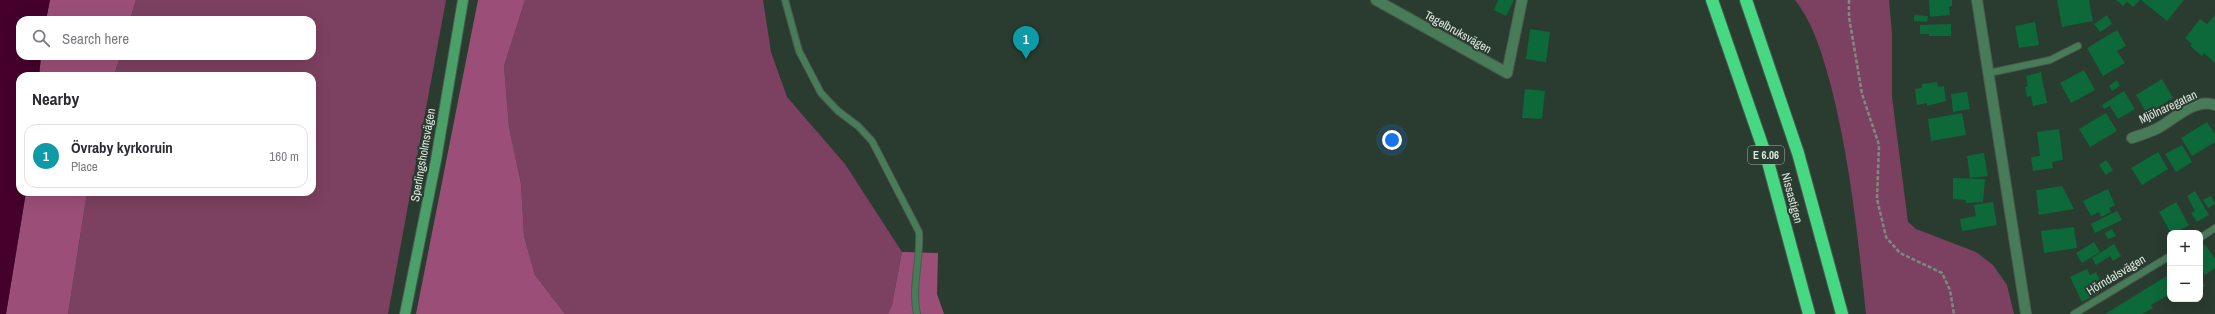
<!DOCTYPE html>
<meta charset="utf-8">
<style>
body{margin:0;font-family:"Archivo Narrow",sans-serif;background:#f2f2f3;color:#2b2b33}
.controls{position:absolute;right:12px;bottom:12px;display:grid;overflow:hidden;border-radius:8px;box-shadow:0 4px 16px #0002}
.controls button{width:36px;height:36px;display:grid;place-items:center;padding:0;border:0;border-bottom:1px solid #e1e1e2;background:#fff;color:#2b2b33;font:20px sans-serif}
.you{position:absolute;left:1392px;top:140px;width:14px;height:14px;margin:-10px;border:3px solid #fff;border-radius:50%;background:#1a73e8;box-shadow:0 0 0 6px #1a73e833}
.badge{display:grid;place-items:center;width:26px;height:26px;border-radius:50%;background:#885876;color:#fff;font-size:13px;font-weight:700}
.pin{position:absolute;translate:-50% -33px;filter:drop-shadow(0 1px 2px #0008)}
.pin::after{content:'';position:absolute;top:21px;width:14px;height:12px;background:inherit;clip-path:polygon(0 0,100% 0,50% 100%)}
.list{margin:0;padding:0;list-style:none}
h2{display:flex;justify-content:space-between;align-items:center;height:52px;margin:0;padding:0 16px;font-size:17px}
h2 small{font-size:13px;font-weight:400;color:#7c7c81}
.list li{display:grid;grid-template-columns:26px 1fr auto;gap:12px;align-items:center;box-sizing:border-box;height:64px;margin:0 8px 8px;padding:0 8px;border:1px solid #e1e1e2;border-radius:12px}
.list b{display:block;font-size:15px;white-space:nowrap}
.list p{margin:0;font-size:13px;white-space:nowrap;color:#7c7c81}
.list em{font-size:13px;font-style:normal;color:#7c7c81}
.icon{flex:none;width:22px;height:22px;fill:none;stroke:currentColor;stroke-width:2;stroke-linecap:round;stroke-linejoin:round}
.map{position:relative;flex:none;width:2215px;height:314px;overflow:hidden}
.search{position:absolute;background:#fff;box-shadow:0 4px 16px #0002;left:16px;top:16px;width:300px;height:44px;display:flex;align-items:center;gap:10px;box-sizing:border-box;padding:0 14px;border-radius:12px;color:#7c7c81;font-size:15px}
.panel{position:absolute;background:#fff;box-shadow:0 4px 16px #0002;left:16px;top:72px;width:300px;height:124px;border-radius:12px}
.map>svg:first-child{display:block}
.green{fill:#7c4160}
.forest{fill:#9b4f78}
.water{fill:#45002c}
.building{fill:#0d6939}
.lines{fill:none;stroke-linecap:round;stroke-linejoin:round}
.lane-casing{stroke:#4a5a4e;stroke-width:8}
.street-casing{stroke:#4a5a4e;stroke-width:12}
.secondary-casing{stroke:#4a5a4e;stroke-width:12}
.highway-casing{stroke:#4a5a4e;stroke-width:14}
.path{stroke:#7c8a80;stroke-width:2.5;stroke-dasharray:4 2;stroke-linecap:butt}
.lane{stroke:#487b58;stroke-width:6}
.street{stroke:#487b58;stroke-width:10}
.secondary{stroke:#4ba06a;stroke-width:10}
.highway{stroke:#47d883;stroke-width:12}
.labels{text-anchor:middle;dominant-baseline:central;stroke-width:4;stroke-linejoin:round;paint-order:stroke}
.shield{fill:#2a3b2f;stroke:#a6b3aa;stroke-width:1}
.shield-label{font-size:11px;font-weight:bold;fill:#dbe6de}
.street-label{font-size:12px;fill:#dbe6de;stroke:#2a3b2f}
</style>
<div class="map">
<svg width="2215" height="314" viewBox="0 0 2215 314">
<rect width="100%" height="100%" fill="#2a3b2f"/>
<g class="green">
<path d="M136,0H446L388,314H68L87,192H312V76H114L120,56H312V20H130Z"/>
<path d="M525,0H763L771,52L787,97L845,164L902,252L892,305L888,314H565L535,275L524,236L521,184L509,127L504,66Z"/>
<path d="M1795,0H1889L1892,34V97L1908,222L1916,229L1976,252L1993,265L2007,285L2014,314H1866C1858,237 1850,161 1831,86C1823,57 1814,24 1795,0Z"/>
</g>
<g class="forest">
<path d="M50,0H136L130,20H46Z"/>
<path d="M478,0H525L504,66L509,127L521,184L524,236L535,275L565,314H416Z"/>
<path d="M41,56H120L114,76H39Z"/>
<path d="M26,192H87L68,314H6Z"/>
<path d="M902,252L938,253L937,294L944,314H888L892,305Z"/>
</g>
<path class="water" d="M0,0H50L46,20H20V56H41L39,76H20V192H26L6,314H0Z"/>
<g class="building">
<path d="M1498,0H1514L1506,16L1494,10Z"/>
<path d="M1929,0H1952V6L1949,7L1950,15L1930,17Z"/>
<path d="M2057,0H2089L2093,21L2062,27Z"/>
<path d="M2116,0H2140L2133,7L2127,2L2123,6Z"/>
<path d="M2141,0H2184L2167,21Z"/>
<path d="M1914,15L1928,16L1927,22L1914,21Z"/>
<path d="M2107,15L2112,24L2100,32L2094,24Z"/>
<path d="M2215,15V63L2204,53L2202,56L2190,46L2192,44L2185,38L2200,19L2207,24Z"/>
<path d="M2035,22L2039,45L2019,48L2015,26Z"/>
<path d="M1951,24V36H1929V34H1920V25Z"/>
<path d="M1530,29L1550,32L1546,62L1526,59Z"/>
<path d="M2117,30L2126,46L2117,51L2125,63L2103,76L2087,48Z"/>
<path d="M2084,70L2095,90L2071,103L2060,83Z"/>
<path d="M2041,72L2047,103L2033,106L2031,96L2027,97L2025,87L2028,86L2026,76Z"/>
<path d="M2162,79L2173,98L2147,114L2136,95Z"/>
<path d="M2117,80L2120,86L2112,91L2109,86Z"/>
<path d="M1937,82L1938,87L1944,86L1946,101L1927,106V103L1917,105L1915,89L1922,88V84Z"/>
<path d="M1525,89L1545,91L1542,119L1522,118Z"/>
<path d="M2124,91L2135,109L2118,119L2110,106L2104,109L2102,105Z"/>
<path d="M1967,92L1970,109L1953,112L1951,94Z"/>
<path d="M1962,113L1966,135L1931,141L1928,119Z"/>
<path d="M2106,113L2117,131L2090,147L2079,129Z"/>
<path d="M2207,122L2215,134V142L2192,156L2181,138Z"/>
<path d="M2059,129L2063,160L2052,162L2053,168L2033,171L2031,157L2040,156L2037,132Z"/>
<path d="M2182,145L2192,162L2176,172L2165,154Z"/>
<path d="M2158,152L2168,169L2142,185L2131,168Z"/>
<path d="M1984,153L1988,176L1970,178L1967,156Z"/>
<path d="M2106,160L2113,170L2106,175L2099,165Z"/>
<path d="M1953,178L1985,179L1983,202L1966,203V200L1953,199Z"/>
<path d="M2062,186L2074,209L2039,215L2036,190Z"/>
<path d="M2108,189L2115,205L2109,208L2111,212L2101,217L2099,212L2091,216L2083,201Z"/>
<path d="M2195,191L2209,215L2197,222L2191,213L2195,211L2187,196Z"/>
<path d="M2211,196L2215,204L2208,208L2203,200Z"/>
<path d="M1993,202L1997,225L1962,231L1960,219L1976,216L1974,205Z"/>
<path d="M2176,202L2189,225L2175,233H2171L2159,212Z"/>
<path d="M2117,211L2122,220L2095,233L2091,224Z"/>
<path d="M2074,227L2077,248L2044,253L2041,231Z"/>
<path d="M2112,229L2116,236L2108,239L2105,233Z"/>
<path d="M2094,242L2100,252L2082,263L2076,253Z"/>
<path d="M2114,244L2121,256L2113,261L2110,256L2096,265L2092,258Z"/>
<path d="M2205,244L2215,259V268L2205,275L2200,267V248Z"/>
<path d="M2087,269L2090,275L2096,272L2102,285L2097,288L2099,293L2082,302L2070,277Z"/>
<path d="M2170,274V294L2151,305L2153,308L2142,314H2105Z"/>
<path d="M2200,278L2205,286L2200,289Z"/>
</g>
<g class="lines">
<defs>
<g id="lane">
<path d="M785,0L799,51L821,93L838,111L858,126L872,141L919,232C921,259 911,288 917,314"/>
<path d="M1989,73L2050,60L2078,46"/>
<path d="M2200,238L2215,228"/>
<path d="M2074,314L2170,256"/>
</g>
<g id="street">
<path d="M1376,0L1507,73L1522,0"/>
<path d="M1977,0L2026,314"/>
<path d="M2132,138C2140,135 2148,133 2156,129C2173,121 2194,97 2215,105"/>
</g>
<path id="secondary" d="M405,314L436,160L463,0"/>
<g id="highway">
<path d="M1712,0L1768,162L1809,314"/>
<path d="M1746,0L1798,153L1842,314"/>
</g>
</defs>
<use href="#lane" class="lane-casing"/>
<use href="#street" class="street-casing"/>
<use href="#secondary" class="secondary-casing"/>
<use href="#highway" class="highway-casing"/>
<path class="path" d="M1849,0V17L1862,94L1879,145L1877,199L1886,237L1900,253L1942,273L1950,290L1954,314"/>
<use href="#lane" class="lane"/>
<use href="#street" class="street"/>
<use href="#secondary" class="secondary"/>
<use href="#highway" class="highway"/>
</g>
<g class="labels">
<rect class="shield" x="1748" y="146" width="36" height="18" rx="3"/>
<g class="shield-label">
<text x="1766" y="155">E 6.06</text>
</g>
<g class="street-label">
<text transform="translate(1458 32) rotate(29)">Tegelbruksvägen</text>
<text transform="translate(2168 107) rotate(-25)">Mjölnaregatan</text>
<text transform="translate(423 155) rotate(-80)">Sperlingsholmsvägen</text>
<text transform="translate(1792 198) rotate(75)">Nissastigen</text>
<text transform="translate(2116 275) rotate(-31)">Hörndalsvägen</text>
</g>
</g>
</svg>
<div class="controls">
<button>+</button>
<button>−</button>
</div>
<div class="you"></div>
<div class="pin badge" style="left:1026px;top:59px;background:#0f9aa8">1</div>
<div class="search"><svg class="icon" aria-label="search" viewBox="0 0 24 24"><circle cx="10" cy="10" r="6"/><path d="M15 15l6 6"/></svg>Search here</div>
<section class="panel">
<h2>Nearby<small></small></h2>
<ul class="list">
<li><span class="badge" style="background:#0f9aa8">1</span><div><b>Övraby kyrkoruin</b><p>Place</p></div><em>160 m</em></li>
</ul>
</section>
</div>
